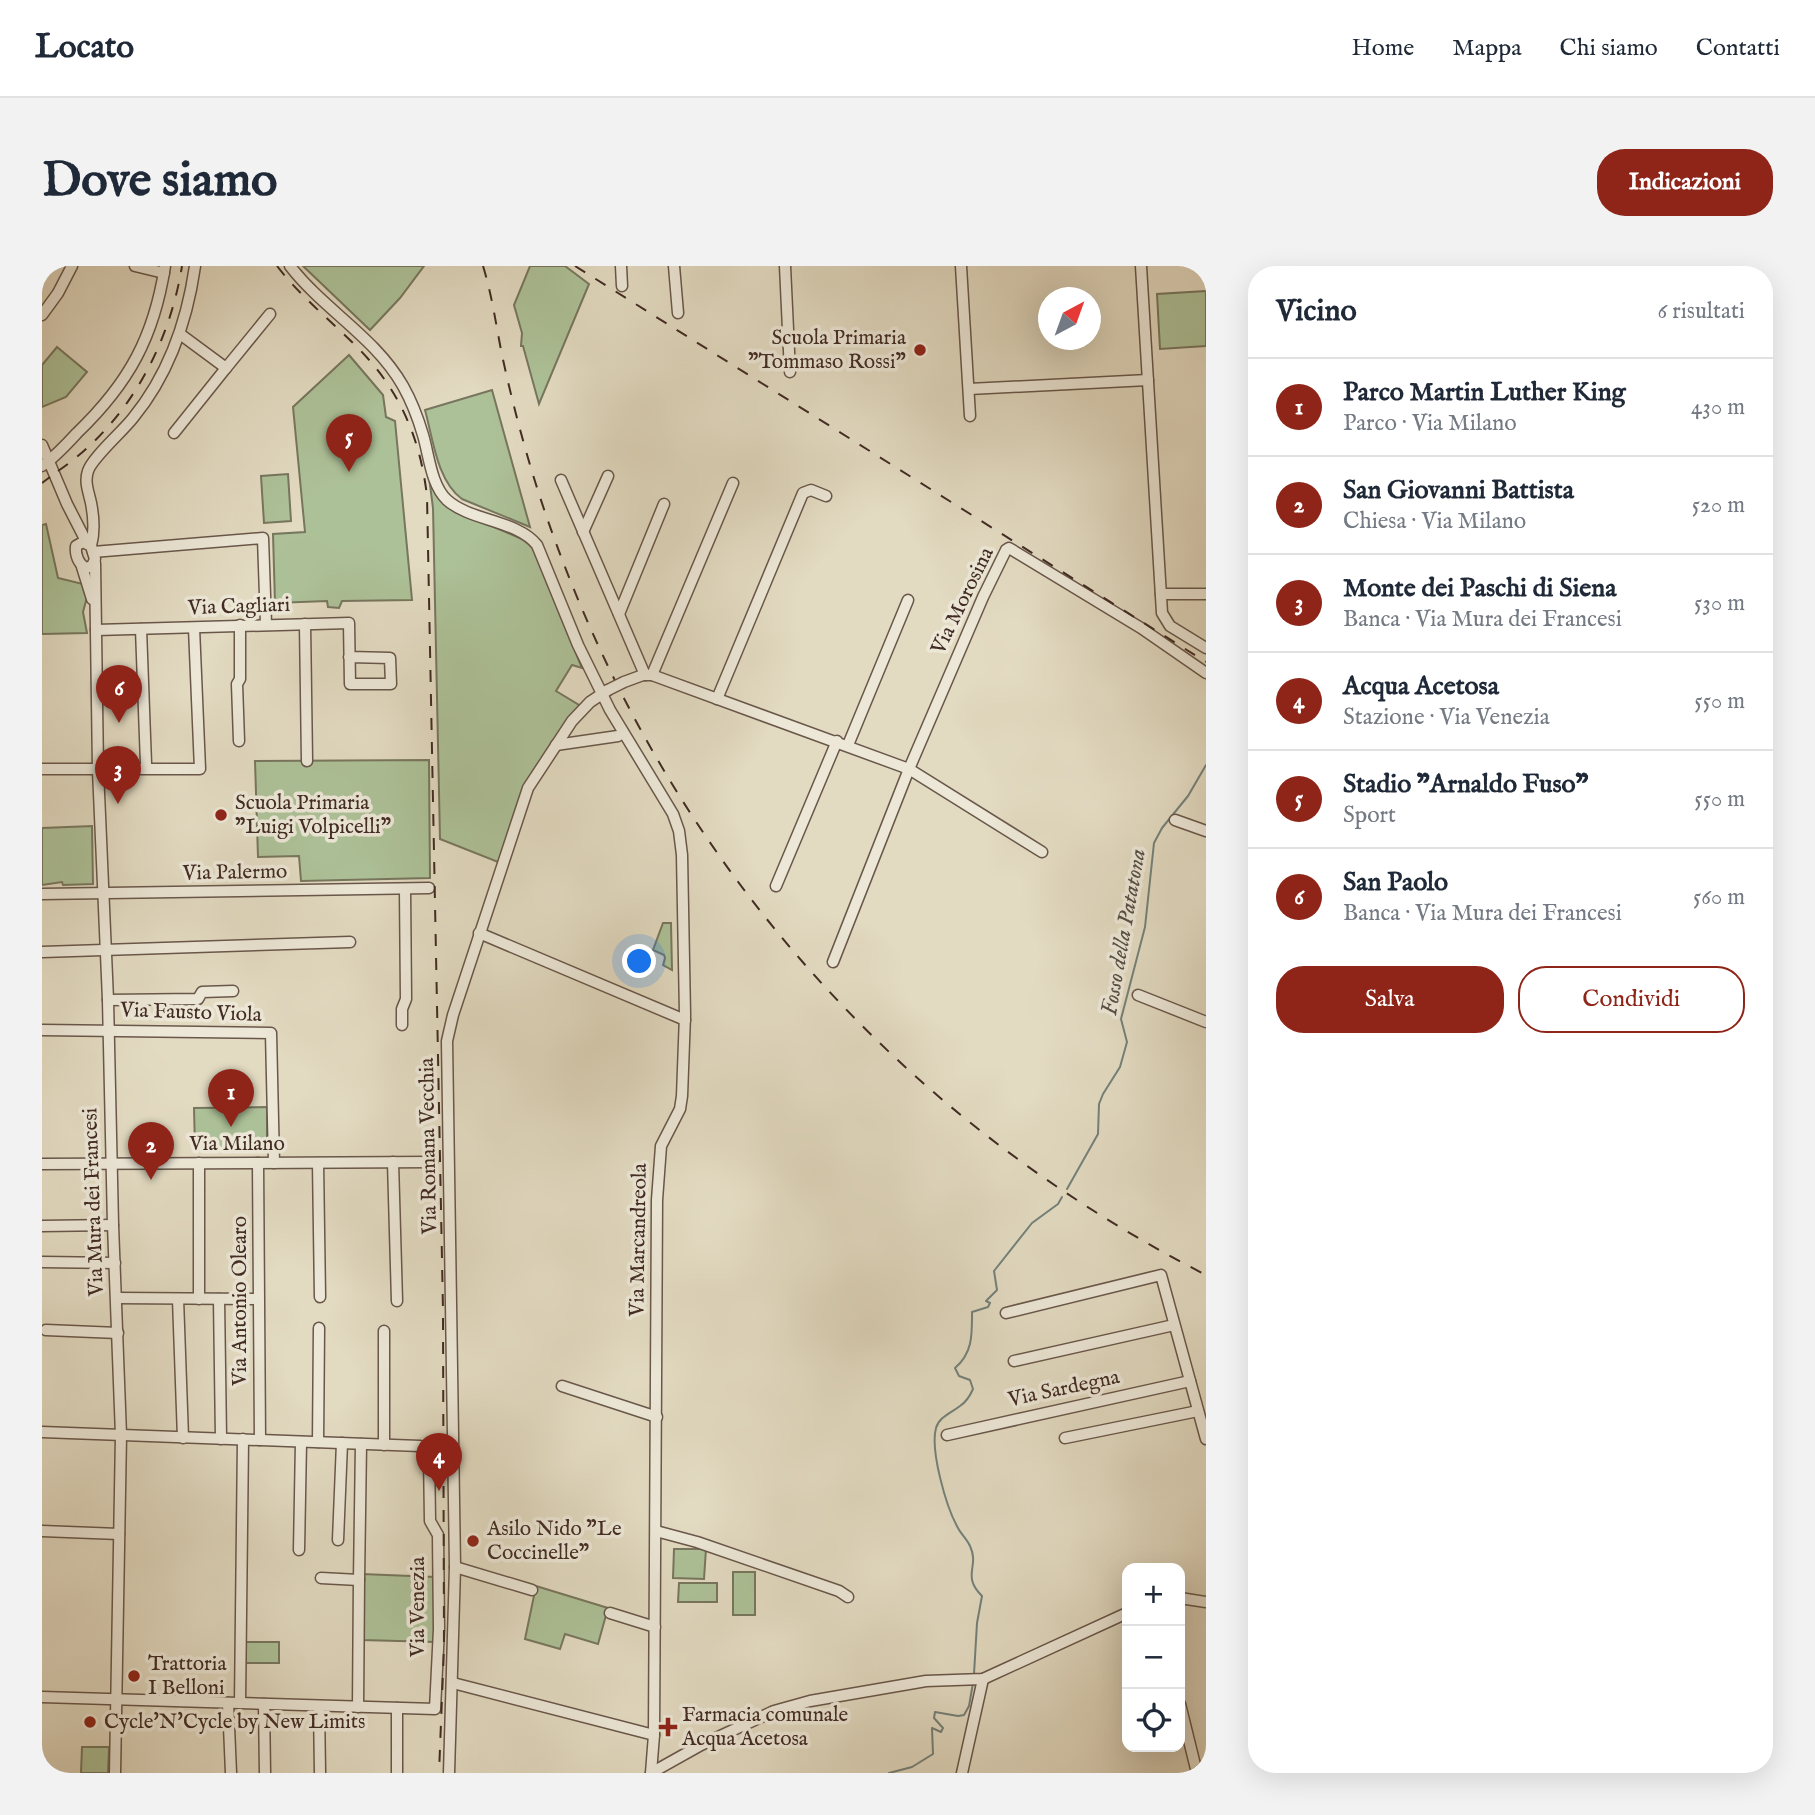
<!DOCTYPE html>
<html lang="it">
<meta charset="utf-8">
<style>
body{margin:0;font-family:"IM FELL English",serif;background:#f2f2f3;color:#1f2937}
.controls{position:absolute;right:21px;bottom:21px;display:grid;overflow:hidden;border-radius:14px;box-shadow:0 7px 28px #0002}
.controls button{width:63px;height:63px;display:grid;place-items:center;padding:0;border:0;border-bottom:2px solid #e0e1e3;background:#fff;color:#1f2937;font:35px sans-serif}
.compass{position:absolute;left:996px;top:21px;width:63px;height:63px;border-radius:50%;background:#fff;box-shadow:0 7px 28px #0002;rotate:41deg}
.you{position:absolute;left:598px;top:696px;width:24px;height:24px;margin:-18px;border:5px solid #fff;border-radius:50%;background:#1a73e8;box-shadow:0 0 0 10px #1a73e833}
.badge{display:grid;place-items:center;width:46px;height:46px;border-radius:50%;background:#8f2418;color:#fff;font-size:23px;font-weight:700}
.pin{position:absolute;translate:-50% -58px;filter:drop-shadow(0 2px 4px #0008)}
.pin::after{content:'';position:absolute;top:37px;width:24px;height:21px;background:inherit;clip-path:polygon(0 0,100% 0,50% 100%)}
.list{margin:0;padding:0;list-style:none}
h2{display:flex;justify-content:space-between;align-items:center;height:91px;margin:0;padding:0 28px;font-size:30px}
h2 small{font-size:23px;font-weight:400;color:#747a83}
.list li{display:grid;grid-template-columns:46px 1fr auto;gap:21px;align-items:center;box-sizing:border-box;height:98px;padding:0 28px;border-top:2px solid #e0e1e3}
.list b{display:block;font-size:26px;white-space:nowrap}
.list p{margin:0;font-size:23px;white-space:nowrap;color:#747a83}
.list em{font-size:23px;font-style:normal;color:#747a83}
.actions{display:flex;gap:14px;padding:21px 28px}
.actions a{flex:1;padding:16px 0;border:2px solid #8f2418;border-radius:28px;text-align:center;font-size:24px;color:#8f2418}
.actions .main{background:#8f2418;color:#fff}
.icon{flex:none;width:38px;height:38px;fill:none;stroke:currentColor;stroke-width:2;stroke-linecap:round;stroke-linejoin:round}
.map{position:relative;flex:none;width:1164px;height:1507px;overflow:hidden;border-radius:28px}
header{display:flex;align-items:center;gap:42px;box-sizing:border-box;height:98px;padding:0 35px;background:#fff;border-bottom:2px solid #e0e1e3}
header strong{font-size:33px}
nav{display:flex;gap:38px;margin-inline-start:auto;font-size:24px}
.intro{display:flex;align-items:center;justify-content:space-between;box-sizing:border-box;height:168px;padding:0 42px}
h1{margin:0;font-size:49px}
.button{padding:18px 32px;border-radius:28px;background:#8f2418;color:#fff;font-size:24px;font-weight:700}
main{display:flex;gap:42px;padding:0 42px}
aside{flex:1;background:#fff;border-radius:28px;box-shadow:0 7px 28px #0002}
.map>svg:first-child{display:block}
.green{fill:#adc198;stroke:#77765e;stroke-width:2}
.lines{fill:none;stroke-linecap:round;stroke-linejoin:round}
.stream{stroke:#73817a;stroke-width:2}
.minor-casing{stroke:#69574a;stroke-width:13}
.minor{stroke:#ece7d7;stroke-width:10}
.rail{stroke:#412b23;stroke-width:2;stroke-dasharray:12 12;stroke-linecap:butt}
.minor-bridge-casing{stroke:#69574a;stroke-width:13;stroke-linecap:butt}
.minor-bridge{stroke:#ece7d7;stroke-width:10}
.poi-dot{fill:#8f2418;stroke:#ece7d7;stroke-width:2.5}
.labels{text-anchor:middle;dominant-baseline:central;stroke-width:7;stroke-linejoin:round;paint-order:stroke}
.poi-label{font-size:21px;fill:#412b23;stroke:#ece7d7;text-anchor:start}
.street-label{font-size:21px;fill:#412b23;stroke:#ece7d7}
.water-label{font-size:23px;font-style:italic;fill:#564f47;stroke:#ece7d7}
</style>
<header>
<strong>Locato</strong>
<nav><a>Home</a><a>Mappa</a><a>Chi siamo</a><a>Contatti</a></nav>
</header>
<div class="intro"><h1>Dove siamo</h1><a class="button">Indicazioni</a></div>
<main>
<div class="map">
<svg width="1164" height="1507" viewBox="0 0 1164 1507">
<rect width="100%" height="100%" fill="#e2dac1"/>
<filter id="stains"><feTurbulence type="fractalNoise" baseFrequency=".00286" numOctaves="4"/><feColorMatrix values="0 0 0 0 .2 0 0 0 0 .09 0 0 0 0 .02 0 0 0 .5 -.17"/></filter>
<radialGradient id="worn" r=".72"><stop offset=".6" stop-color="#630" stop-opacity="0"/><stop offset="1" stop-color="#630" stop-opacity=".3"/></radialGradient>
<g class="green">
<path d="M261,0H382L358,32L328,64Z"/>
<path d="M488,0H523L547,18L497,138L481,80H479L480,67L472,39Z"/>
<path d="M1164,25V80L1118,83L1115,28Z"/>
<path d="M15,81L45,106L24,131L0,141V99Z"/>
<path d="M307,89L341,129L344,151L353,155L370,334L300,335L297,342L286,341L285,335L233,337L231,268L263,266L251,141Z"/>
<path d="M450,124L488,261L420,233C395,215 391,173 383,144Z"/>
<path d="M246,208L249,255L222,257L219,210Z"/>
<path d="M388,219L408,242L480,273L490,280L540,402L530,399L514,425L537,439L533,452L486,522L461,598L398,573L391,242Z"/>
<path d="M4,258L16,312L41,318L45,331L41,346L45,367L0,368V259Z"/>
<path d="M387,494L388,612L259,615L257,590L216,591L213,495Z"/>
<path d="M50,560L51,618L21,619L20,616L0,619V562Z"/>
<path d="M621,657H629L630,704L621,699L623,692L622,689L611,684Z"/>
<path d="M225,841V881L153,882L152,842Z"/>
<path d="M632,1283H664L662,1313L631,1312Z"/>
<rect x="691" y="1306" width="22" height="43"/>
<path d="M320,1308L393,1311V1376L320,1374Z"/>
<path d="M637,1317H675V1336H636Z"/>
<path d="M494,1320L566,1342L556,1378L523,1368L518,1383L483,1373Z"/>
<path d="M204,1376H237V1397H203Z"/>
<path d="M40,1481H67L66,1507H39Z"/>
</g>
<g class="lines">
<g class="stream">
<path d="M1025,923L1056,868L1057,838L1061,828L1078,801L1085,776L1079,753L1103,661L1112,577L1120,562L1146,530L1164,499"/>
<path d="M932,1408L935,1357L940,1330C919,1309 938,1301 928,1280C925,1273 919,1268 916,1262C904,1241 888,1184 894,1162C897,1151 909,1147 918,1140C924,1136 928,1130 931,1123L928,1114L917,1110L913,1102C931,1087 930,1068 930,1046L946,1041L948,1037L944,1035L955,1024L952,1005L990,957L1016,938L1020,931"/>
<path d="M847,1507L870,1501L891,1488L890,1462L899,1466L901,1462L892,1452L893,1446L916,1450L922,1449L927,1440L931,1417"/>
</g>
<defs>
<g id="minor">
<path d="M93,0L122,7"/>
<path d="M248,0C282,44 333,71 361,120C370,136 376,152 381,169C387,189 389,219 405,234C428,255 475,254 495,279L536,379L568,444L631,548L637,565L640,589L643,749L640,830L638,843L619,880L615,934L612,1469L609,1507"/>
<path d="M579,0L580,20"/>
<path d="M632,0L636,47"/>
<path d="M743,0L748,106"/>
<path d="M919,0L928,150"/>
<path d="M1099,0L1120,347L1128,360L1164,382"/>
<path d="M0,49L16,27L30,0"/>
<path d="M138,68L184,102L228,48"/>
<path d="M927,123L1106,114"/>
<path d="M132,167L184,102"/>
<path d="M0,179L25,238L45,277"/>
<path d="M0,200C13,191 24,179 35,167C87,117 112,71 123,0"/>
<path d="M519,214L603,409"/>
<path d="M541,266L566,210"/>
<path d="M41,276L49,280L53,293L50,300L44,302C36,298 33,288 34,280Z"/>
<path d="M49,280C53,265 52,252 49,237C47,227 42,216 46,205C50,192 80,166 91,152C127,108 145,56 153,0"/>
<path d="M51,286L221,272L224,358"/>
<path d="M53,297L56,504L66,734L71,959L79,1169L73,1507"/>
<path d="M40,301L50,333"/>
<path d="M1119,328H1164"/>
<path d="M577,348L622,238"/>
<path d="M263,358L265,495"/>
<path d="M99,363L104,498"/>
<path d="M54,364L307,357L308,418H349L348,392L307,391"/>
<path d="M610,409L691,217"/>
<path d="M582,416L601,409H610L867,503L941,331L964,284L967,282L1099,362L1164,407"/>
<path d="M675,433L761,227L769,224L784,230"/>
<path d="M197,475L195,418L198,413V359"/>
<path d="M514,479L576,470L581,467"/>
<path d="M806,479L866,334"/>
<path d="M0,503H158L152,362"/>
<path d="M1133,554L1164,565"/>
<path d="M734,620L795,475"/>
<path d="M0,628L387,622"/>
<path d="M437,667L643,754"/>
<path d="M0,686L308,676"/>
<path d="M791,696L867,503L1000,586"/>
<path d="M1096,729L1164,756"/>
<path d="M66,734L156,733L160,726L191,725"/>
<path d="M360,759V743L364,733L363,623"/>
<path d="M0,764L229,767L232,897"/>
<path d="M351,896L355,1035"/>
<path d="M157,897V1033"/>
<path d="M216,897L218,1174"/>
<path d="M276,897L278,1031"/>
<path d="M0,898L390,896"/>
<path d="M0,960L71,959"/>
<path d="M0,996L73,997"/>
<path d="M75,1032L216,1033"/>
<path d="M136,1033L141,1172"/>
<path d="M177,1033L179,1173"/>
<path d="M964,1047L1119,1009L1164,1173"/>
<path d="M4,1064L76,1067"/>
<path d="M972,1095L1132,1059"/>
<path d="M520,1120L615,1151"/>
<path d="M0,1166L378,1180L383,1182L387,1188L388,1255L396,1269L397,1363L393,1443L0,1431"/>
<path d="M905,1169L1148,1115"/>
<path d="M1023,1172L1156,1145"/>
<path d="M276,1176L277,1062"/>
<path d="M342,1179V1065"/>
<path d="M0,1265L77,1268"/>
<path d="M614,1265L655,1276L797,1325L806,1331"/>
<path d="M296,1274L300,1177"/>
<path d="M257,1284L259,1176"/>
<path d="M413,1301L490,1324"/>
<path d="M279,1312L317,1314L316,1441"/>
<path d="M317,1314L319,1178"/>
<path d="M1138,1332L1164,1336"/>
<path d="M568,1347L613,1361"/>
<path d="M411,1417L612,1469"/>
<path d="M186,1437L189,1507"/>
<path d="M198,1437L201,1173"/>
<path d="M222,1438L223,1507"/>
<path d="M1138,1438L1155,1507"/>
<path d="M277,1440L278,1507"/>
<path d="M355,1507V1442"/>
<path d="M407,1507L413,1301L405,775L411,749L486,522L530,455L548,436L566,424"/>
<path d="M609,1507L659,1479L732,1445L768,1435L884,1415L941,1413L1085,1347"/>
<path d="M920,1507L941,1413"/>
</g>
</defs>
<use href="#minor" class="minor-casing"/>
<use href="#minor" class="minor"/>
<g class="rail">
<path d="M235,0C258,30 288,54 315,81C357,123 378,171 385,230L401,1045L402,1381L397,1507"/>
<path d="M441,0C450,29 454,59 460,89C473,149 490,211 511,269C629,596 856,851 1164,1009"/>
<path d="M533,0L1164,396"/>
<path d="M16,205C85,158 127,81 140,0"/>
<path d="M0,217L8,211"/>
</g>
<defs>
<path id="minor-bridge" d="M566,424L582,416"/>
</defs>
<use href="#minor-bridge" class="minor-bridge-casing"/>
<use href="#minor-bridge" class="minor-bridge"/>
</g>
<g class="poi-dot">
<circle cx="878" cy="84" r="7"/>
<circle cx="179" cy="549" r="7"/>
<circle cx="431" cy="1275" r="7"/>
<circle cx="92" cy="1410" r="7"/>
<circle cx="48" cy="1456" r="7"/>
<path d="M622.5 1450.5h7v7h7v7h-7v7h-7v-7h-7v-7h7z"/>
</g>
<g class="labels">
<g class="poi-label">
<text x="864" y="72" text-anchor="end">Scuola Primaria<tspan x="864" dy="24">"Tommaso Rossi"</tspan></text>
<text x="193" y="537">Scuola Primaria<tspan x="193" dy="24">"Luigi Volpicelli"</tspan></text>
<text x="445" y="1263">Asilo Nido "Le<tspan x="445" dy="24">Coccinelle"</tspan></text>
<text x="106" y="1398">Trattoria<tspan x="106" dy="24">I Belloni</tspan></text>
<text x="640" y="1449">Farmacia comunale<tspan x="640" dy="24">Acqua Acetosa</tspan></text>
<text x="62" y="1456">Cycle'N'Cycle by New Limits</text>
</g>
<g class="street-label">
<text transform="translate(921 335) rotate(-64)">Via Morosina</text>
<text transform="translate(197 341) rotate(-2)">Via Cagliari</text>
<text transform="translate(193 607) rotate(-1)">Via Palermo</text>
<text transform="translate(149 747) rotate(2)">Via Fausto Viola</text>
<text x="195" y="878">Via Milano</text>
<text transform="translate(387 880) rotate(-91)">Via Romana Vecchia</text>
<text transform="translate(52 936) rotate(-92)">Via Mura dei Francesi</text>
<text transform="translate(597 974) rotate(-89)">Via Marcandreola</text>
<text transform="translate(198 1035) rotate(-90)">Via Antonio Olearo</text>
<text transform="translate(1022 1123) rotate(-12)">Via Sardegna</text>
<text transform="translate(376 1341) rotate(-90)">Via Venezia</text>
</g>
<g class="water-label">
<text transform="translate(1082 666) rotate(-80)">Fosso della Patatona</text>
</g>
</g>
<rect width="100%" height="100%" filter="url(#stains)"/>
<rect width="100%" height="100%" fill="url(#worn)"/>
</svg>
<div class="controls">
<button>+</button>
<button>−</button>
<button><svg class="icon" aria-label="locate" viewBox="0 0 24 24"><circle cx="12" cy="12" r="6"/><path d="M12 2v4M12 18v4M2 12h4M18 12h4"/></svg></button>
</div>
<svg class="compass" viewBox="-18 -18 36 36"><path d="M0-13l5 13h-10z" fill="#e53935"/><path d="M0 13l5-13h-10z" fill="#747a83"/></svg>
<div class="you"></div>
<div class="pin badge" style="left:189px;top:861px">1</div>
<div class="pin badge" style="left:109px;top:914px">2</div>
<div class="pin badge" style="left:76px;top:538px">3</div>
<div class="pin badge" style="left:397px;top:1225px">4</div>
<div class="pin badge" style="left:307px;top:206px">5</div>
<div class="pin badge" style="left:77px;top:457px">6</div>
</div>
<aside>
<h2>Vicino<small>6 risultati</small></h2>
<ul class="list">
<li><span class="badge">1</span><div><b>Parco Martin Luther King</b><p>Parco · Via Milano</p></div><em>430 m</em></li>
<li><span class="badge">2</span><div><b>San Giovanni Battista</b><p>Chiesa · Via Milano</p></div><em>520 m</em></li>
<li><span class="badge">3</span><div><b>Monte dei Paschi di Siena</b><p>Banca · Via Mura dei Francesi</p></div><em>530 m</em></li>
<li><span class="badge">4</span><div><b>Acqua Acetosa</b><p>Stazione · Via Venezia</p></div><em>550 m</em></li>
<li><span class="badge">5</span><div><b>Stadio &quot;Arnaldo Fuso&quot;</b><p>Sport</p></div><em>550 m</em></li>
<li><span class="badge">6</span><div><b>San Paolo</b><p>Banca · Via Mura dei Francesi</p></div><em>560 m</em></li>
</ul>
<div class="actions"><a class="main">Salva</a><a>Condividi</a></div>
</aside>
</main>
